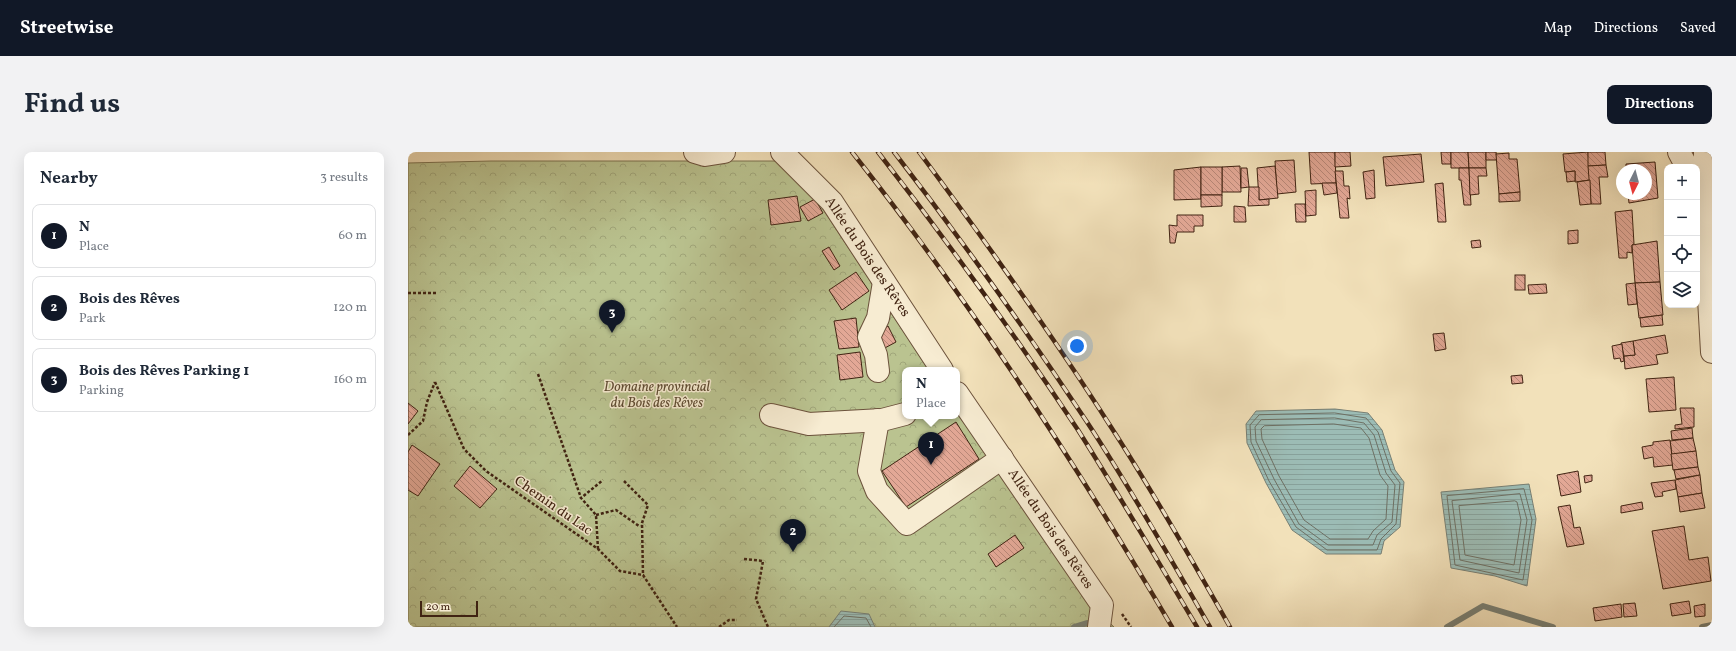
<!DOCTYPE html>
<meta charset="utf-8">
<style>
body{margin:0;font-family:Vollkorn,serif;background:#f2f2f3;color:#1f2937}
.controls{position:absolute;right:12px;top:12px;display:grid;overflow:hidden;border-radius:8px;box-shadow:0 4px 16px #0002}
.controls button{width:36px;height:36px;display:grid;place-items:center;padding:0;border:0;border-bottom:1px solid #e0e1e3;background:#fff;color:#1f2937;font:20px sans-serif}
.compass{position:absolute;left:1208px;top:12px;width:36px;height:36px;border-radius:50%;background:#fff;box-shadow:0 4px 16px #0002;rotate:186deg}
.scale{position:absolute;left:12px;bottom:10px;width:58px;box-sizing:border-box;padding-left:4px;border:2px solid #402312;border-top:0;font-size:11px;line-height:14px;white-space:nowrap;color:#402312;-webkit-text-stroke:3px #f7ecd2;paint-order:stroke}
.you{position:absolute;left:669px;top:194px;width:14px;height:14px;margin:-10px;border:3px solid #fff;border-radius:50%;background:#1a73e8;box-shadow:0 0 0 6px #1a73e833}
.badge{display:grid;place-items:center;width:26px;height:26px;border-radius:50%;background:#111827;color:#fff;font-size:13px;font-weight:700}
.pin{position:absolute;translate:-50% -33px;filter:drop-shadow(0 1px 2px #0008)}
.pin::after{content:'';position:absolute;top:21px;width:14px;height:12px;background:inherit;clip-path:polygon(0 0,100% 0,50% 100%)}
.popup{position:absolute;left:494px;top:215px;width:58px;height:52px;box-sizing:border-box;display:grid;place-content:center;border-radius:8px;background:#fff;filter:drop-shadow(0 1px 3px #0005);font-size:13px;white-space:nowrap;color:#747a83}
.popup b{font-size:15px;color:#1f2937}
.popup::after{content:'';position:absolute;left:50%;top:100%;margin-left:-8px;border:8px solid transparent;border-top-color:#fff}
.list{margin:0;padding:0;list-style:none}
h2{display:flex;justify-content:space-between;align-items:center;height:52px;margin:0;padding:0 16px;font-size:17px}
h2 small{font-size:13px;font-weight:400;color:#747a83}
.list li{display:grid;grid-template-columns:26px 1fr auto;gap:12px;align-items:center;box-sizing:border-box;height:64px;margin:0 8px 8px;padding:0 8px;border:1px solid #e0e1e3;border-radius:8px}
.list b{display:block;font-size:15px;white-space:nowrap}
.list p{margin:0;font-size:13px;white-space:nowrap;color:#747a83}
.list em{font-size:13px;font-style:normal;color:#747a83}
.icon{flex:none;width:22px;height:22px;fill:none;stroke:currentColor;stroke-width:2;stroke-linecap:round;stroke-linejoin:round}
.map{position:relative;flex:none;width:1304px;height:475px;overflow:hidden;border-radius:8px}
header{display:flex;align-items:center;gap:24px;box-sizing:border-box;height:56px;padding:0 20px;background:#111827;color:#fff}
header strong{font-size:19px}
nav{display:flex;gap:22px;margin-inline-start:auto;font-size:14px}
.intro{display:flex;align-items:center;justify-content:space-between;box-sizing:border-box;height:96px;padding:0 24px}
h1{margin:0;font-size:28px}
.button{padding:10px 18px;border-radius:8px;background:#111827;color:#fff;font-size:14px;font-weight:700}
main{display:flex;gap:24px;padding:0 24px}
aside{flex:1;background:#fff;border-radius:8px;box-shadow:0 4px 16px #0002}
.map>svg:first-child{display:block}
.forest{fill:url(#forest-crowns);stroke:#7d7351}
.water{fill:url(#water-rules);stroke:#777f74}
.lines{fill:none;stroke-linecap:round;stroke-linejoin:round}
.shore{stroke:#6e7064;stroke-width:1}
.stream{stroke:#777f74;stroke-width:6}
.building{fill:url(#building-back-hatch);stroke:#402312}
.minor-casing{stroke:#6c523c;stroke-width:24}
.path{stroke:#402312;stroke-width:2.5;stroke-dasharray:3 2;stroke-linecap:butt}
.minor{stroke:#f7ecd2;stroke-width:22}
.rail-casing{stroke:#402312;stroke-width:4.5}
.rail{stroke:#f7ecd2;stroke-width:3;stroke-dasharray:9;stroke-linecap:butt}
.labels{text-anchor:middle;dominant-baseline:central;stroke-width:3;stroke-linejoin:round;paint-order:stroke}
.street-label{font-size:14px;fill:#402312;stroke:#f7ecd2}
.park-label{font-size:14px;font-style:italic;fill:#5e4b32;stroke:#f7ecd2}
</style>
<header>
<strong>Streetwise</strong>
<nav><a>Map</a><a>Directions</a><a>Saved</a></nav>
</header>
<div class="intro"><h1>Find us</h1><a class="button">Directions</a></div>
<main>
<aside>
<h2>Nearby<small>3 results</small></h2>
<ul class="list">
<li><span class="badge">1</span><div><b>N</b><p>Place</p></div><em>60 m</em></li>
<li><span class="badge">2</span><div><b>Bois des Rêves</b><p>Park</p></div><em>120 m</em></li>
<li><span class="badge">3</span><div><b>Bois des Rêves Parking 1</b><p>Parking</p></div><em>160 m</em></li>
</ul>
</aside>
<div class="map">
<svg width="1304" height="475" viewBox="0 0 1304 475">
<defs>
<pattern id="forest-crowns" width="20" height="18" patternUnits="userSpaceOnUse"><rect width="20" height="18" fill="#bac390"/><path d="M2 6a3 3 0 1 1 6 0M12 15a3 3 0 1 1 6 0" fill="none" stroke="#a1a77b"/></pattern>
<pattern id="water-rules" width="6" height="5" patternUnits="userSpaceOnUse"><rect width="6" height="5" fill="#9cbcb5"/><path d="M0 2.5h6" fill="none" stroke="#87a19b"/></pattern>
<pattern id="building-back-hatch" width="6" height="6" patternUnits="userSpaceOnUse"><rect width="6" height="6" fill="#e3a896"/><path d="M-1 5l2 2M0 0l6 6M5-1l2 2" fill="none" stroke="#b98879"/></pattern>
</defs>
<rect width="100%" height="100%" fill="#f2e1ba"/>
<filter id="stains"><feTurbulence type="fractalNoise" baseFrequency=".005" numOctaves="4"/><feColorMatrix values="0 0 0 0 .2 0 0 0 0 .09 0 0 0 0 .02 0 0 0 .5 -.17"/></filter>
<radialGradient id="worn" r=".72"><stop offset=".6" stop-color="#630" stop-opacity="0"/><stop offset="1" stop-color="#630" stop-opacity=".3"/></radialGradient>
<path class="forest" d="M83,9H378L393,24L521,218H497V264H549V261L682,452L706,475H0V11Z"/>
<g class="water">
<path d="M927,257L960,261L974,278L987,318L996,330L992,375L976,389L973,402H918L884,378L858,331L839,291L838,272L848,259Z"/>
<path d="M1121,332L1128,367L1119,434L1087,424L1043,416L1033,340Z"/>
<path d="M433,459L461,462L467,475H421Z"/>
</g>
<g class="lines">
<g class="shore">
<path d="M927,261L958,266L970,280L983,319L992,331L988,372L973,387L969,398H919L888,375L861,329L843,290L842,273L851,263Z"/>
<path d="M927,266L956,271L966,283L978,321L987,333L984,370L969,383L965,393H920L891,372L866,327L848,289L847,275L853,268Z"/>
<path d="M926,272L953,276L961,286L972,323L980,334L978,367L965,379L960,387H922L896,368L871,324L854,287L853,277L856,274Z"/>
<path d="M1116,337L1124,368L1115,428L1047,413L1039,344Z"/>
<path d="M1112,342L1119,368L1111,421L1052,408L1044,349Z"/>
<path d="M1107,349L1109,350L1113,368L1106,413L1057,403L1051,354Z"/>
<path d="M426,475L436,464L458,466L463,475"/>
</g>
<g class="stream">
<path d="M666,475L679,471"/>
<path d="M1039,475L1075,454L1145,475"/>
<path d="M1294,475L1304,473"/>
</g>
</g>
<g class="building">
<path d="M901,0H927L928,31L903,32Z"/>
<path d="M927,0H942L943,14L927,15Z"/>
<path d="M1033,0H1043V12H1034Z"/>
<path d="M1043,0H1060L1061,16H1043Z"/>
<path d="M1060,0H1078V16H1061Z"/>
<path d="M1078,0H1088L1089,8H1078Z"/>
<path d="M1180,0L1182,28L1167,30V19L1157,20L1155,2Z"/>
<path d="M1180,0H1197L1198,13L1180,14Z"/>
<path d="M1101,1V7H1109L1112,40L1091,42L1088,2Z"/>
<path d="M1013,2L1016,30L978,34L975,5Z"/>
<path d="M886,8L888,40L869,42L867,9Z"/>
<path d="M1247,10L1250,46L1221,51L1220,42H1238V18H1218V12Z"/>
<path d="M1198,13L1200,25H1191L1193,52H1183L1180,14Z"/>
<path d="M832,14L833,40H814V15Z"/>
<path d="M867,14L870,46L851,48L849,16Z"/>
<path d="M793,15V47L766,48V18Z"/>
<rect x="793" y="15" width="21" height="28"/>
<path d="M833,16H839L841,35L833,36Z"/>
<path d="M1051,16H1061L1063,53H1056L1053,28H1051Z"/>
<path d="M1061,16H1078L1079,24H1070L1071,42L1062,43Z"/>
<path d="M966,18L967,46L958,47L955,20Z"/>
<path d="M927,19H935L936,34H941L942,47L939,46L941,66H932Z"/>
<path d="M1167,19V29L1159,30L1158,20Z"/>
<path d="M1182,28L1183,52L1172,53L1169,30Z"/>
<path d="M914,31H928L929,41L916,43Z"/>
<path d="M1035,31L1038,70H1030L1027,32Z"/>
<path d="M841,35H851V48L861,47V53L840,54Z"/>
<path d="M908,38V63L898,64L897,39Z"/>
<path d="M1112,40V49L1091,50V42Z"/>
<path d="M793,43H814V54L793,55Z"/>
<path d="M389,44L393,69L363,73L360,48Z"/>
<path d="M407,47L415,61L400,69L392,55Z"/>
<path d="M887,52H897L898,70H888Z"/>
<path d="M826,54L837,55L838,70H826Z"/>
<path d="M1224,58L1226,92L1224,93V101L1219,100V106H1211L1207,60Z"/>
<path d="M769,63H795V74H786V80H769L767,91H762L761,73L769,74Z"/>
<path d="M1170,78V91L1160,92V79Z"/>
<path d="M1072,88L1073,95L1064,96L1063,89Z"/>
<path d="M1249,89L1252,130L1227,131L1224,93Z"/>
<path d="M421,95L432,114L426,118L414,99Z"/>
<path d="M448,120L461,139L434,158L421,138Z"/>
<rect x="1107" y="123" width="10" height="15"/>
<path d="M1252,130L1255,163L1231,166L1227,131Z"/>
<path d="M1227,131L1229,152L1220,153L1218,132Z"/>
<path d="M1138,132L1139,141L1121,142L1120,133Z"/>
<path d="M1254,163L1255,173L1233,175L1232,166Z"/>
<path d="M448,166L451,195L431,197L426,169Z"/>
<path d="M480,174L488,190L473,198L471,179Z"/>
<path d="M1036,181L1038,197L1027,199L1025,182Z"/>
<path d="M1257,183L1260,201L1248,203L1250,212L1217,217L1216,204L1227,203L1225,189Z"/>
<path d="M1225,189L1227,203L1216,204L1213,191Z"/>
<path d="M1214,192L1216,209L1213,210L1212,206L1206,207L1204,194Z"/>
<path d="M452,200L455,225L432,228L429,203Z"/>
<path d="M1114,223L1115,231L1104,232L1103,224Z"/>
<path d="M1266,225L1268,258L1241,260L1238,227Z"/>
<path d="M0,251L10,259L0,272Z"/>
<path d="M1272,256H1286V275L1267,277V273L1274,272Z"/>
<path d="M548,270L571,307L498,355L474,319Z"/>
<path d="M1284,276L1285,286L1264,288L1263,279Z"/>
<path d="M1285,286L1288,299L1264,303L1262,289Z"/>
<path d="M1262,288L1265,313L1246,315L1245,305L1236,307L1234,295L1245,293V290Z"/>
<path d="M4,293L32,312L10,344L0,338V300Z"/>
<path d="M1288,299L1290,315L1265,318L1263,302Z"/>
<path d="M62,314L89,337L72,356L46,334Z"/>
<path d="M1290,315L1292,323L1268,327L1266,318Z"/>
<path d="M1170,319L1173,340L1153,344L1149,323Z"/>
<path d="M1184,323V329L1177,331L1176,324Z"/>
<path d="M1292,323L1294,341L1270,345L1267,328Z"/>
<path d="M1267,328L1268,337L1254,340L1255,344L1247,345L1243,331Z"/>
<path d="M1294,341L1297,356L1272,360L1270,345Z"/>
<path d="M1234,350L1235,357L1213,361V354Z"/>
<path d="M1162,353L1166,376L1172,375L1176,392L1159,395L1150,355Z"/>
<path d="M1276,374L1281,408L1300,405L1303,429L1255,437L1244,379Z"/>
<path d="M607,383L616,396L588,415L580,402Z"/>
<path d="M1281,449L1283,461L1264,464L1262,452Z"/>
<path d="M1227,451L1229,464L1216,465L1215,452Z"/>
<path d="M1213,452L1214,465L1187,469L1185,456Z"/>
<path d="M1297,452V464L1287,465L1286,454Z"/>
</g>
<g class="lines">
<defs>
<g id="minor">
<path d="M287,0L297,3L316,0"/>
<path d="M374,0L424,50L534,218"/>
<path d="M1271,0L1279,15"/>
<path d="M1297,0L1296,57L1304,200"/>
<path d="M470,219L468,203L461,185L470,166L476,130"/>
<path d="M549,241L694,453L691,475"/>
<path d="M363,263L401,272L474,268L497,262"/>
<path d="M470,268L461,319L469,339L499,372L594,306"/>
</g>
</defs>
<use href="#minor" class="minor-casing"/>
<g class="path">
<path d="M0,141H28"/>
<path d="M130,222L173,346"/>
<path d="M27,230L56,297L78,319L190,397L212,419L235,423L269,475"/>
<path d="M0,283L15,269L19,250L27,230"/>
<path d="M216,329L240,353L234,371L235,423"/>
<path d="M188,363L208,358L231,374"/>
<path d="M190,397L188,363L173,346L195,328"/>
<path d="M336,407L355,409L348,447L360,475"/>
<path d="M714,462L723,475"/>
<path d="M311,475L321,468H329"/>
</g>
<use href="#minor" class="minor"/>
<defs>
<g id="rail">
<path d="M444,0C563,150 667,310 764,475"/>
<path d="M470,0C540,90 607,183 670,278C711,343 750,409 789,475"/>
<path d="M486,0C554,88 618,178 679,270C723,337 762,406 802,475"/>
<path d="M511,0C578,90 643,181 703,275C745,340 784,408 822,475"/>
</g>
</defs>
<use href="#rail" class="rail-casing"/>
<use href="#rail" class="rail"/>
</g>
<g class="labels">
<g class="street-label">
<text transform="translate(459 105) rotate(56)">Allée du Bois des Rêves</text>
<text transform="translate(145 354) rotate(35)">Chemin du Lac</text>
<text transform="translate(642 377) rotate(56)">Allée du Bois des Rêves</text>
</g>
<g class="park-label">
<text x="249" y="235">Domaine provincial<tspan x="249" dy="16">du Bois des Rêves</tspan></text>
</g>
</g>
<rect width="100%" height="100%" filter="url(#stains)"/>
<rect width="100%" height="100%" fill="url(#worn)"/>
</svg>
<div class="controls">
<button>+</button>
<button>−</button>
<button><svg class="icon" aria-label="locate" viewBox="0 0 24 24"><circle cx="12" cy="12" r="6"/><path d="M12 2v4M12 18v4M2 12h4M18 12h4"/></svg></button>
<button><svg class="icon" aria-label="layers" viewBox="0 0 24 24"><path d="M12 4l9 5-9 5-9-5zM3 14l9 5 9-5"/></svg></button>
</div>
<svg class="compass" viewBox="-18 -18 36 36"><path d="M0-13l5 13h-10z" fill="#e53935"/><path d="M0 13l5-13h-10z" fill="#747a83"/></svg>
<div class="scale">20 m</div>
<div class="you"></div>
<div class="pin badge" style="left:523px;top:313px">1</div>
<div class="popup"><b>N</b>Place</div>
<div class="pin badge" style="left:385px;top:400px">2</div>
<div class="pin badge" style="left:204px;top:181px">3</div>
</div>
</main>
